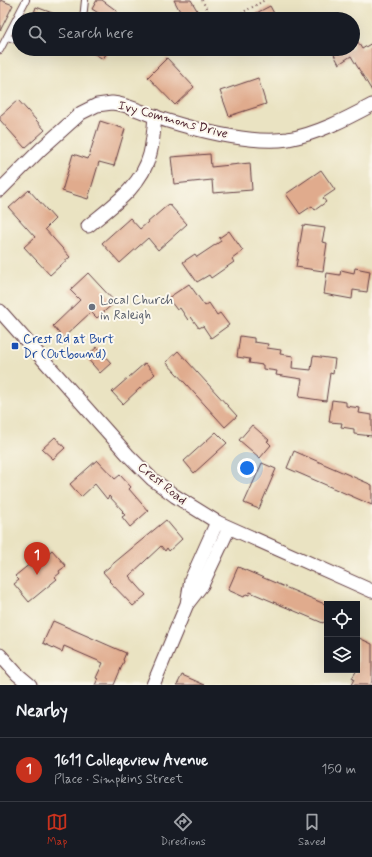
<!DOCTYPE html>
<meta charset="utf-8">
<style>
body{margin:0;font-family:Mynerve,sans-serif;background:#20242c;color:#f1f3f6}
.controls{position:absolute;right:12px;bottom:12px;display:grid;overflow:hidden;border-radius:0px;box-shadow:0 4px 16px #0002}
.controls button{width:36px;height:36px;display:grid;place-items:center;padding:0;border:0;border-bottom:1px solid #363941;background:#171b24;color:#f1f3f6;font:20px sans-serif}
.you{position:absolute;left:247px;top:468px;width:14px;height:14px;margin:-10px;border:3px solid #fff;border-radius:50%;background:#1a73e8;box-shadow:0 0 0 6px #1a73e833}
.badge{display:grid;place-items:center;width:26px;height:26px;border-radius:50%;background:#c8321e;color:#fff;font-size:13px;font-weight:700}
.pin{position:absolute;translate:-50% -33px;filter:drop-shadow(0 1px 2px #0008)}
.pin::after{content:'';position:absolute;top:21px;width:14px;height:12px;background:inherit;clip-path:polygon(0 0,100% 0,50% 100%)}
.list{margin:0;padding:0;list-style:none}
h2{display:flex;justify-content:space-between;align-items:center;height:52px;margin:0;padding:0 16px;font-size:17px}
h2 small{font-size:13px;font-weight:400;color:#9ea1a6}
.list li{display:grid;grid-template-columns:26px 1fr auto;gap:12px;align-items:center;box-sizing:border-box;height:64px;padding:0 16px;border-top:1px solid #363941}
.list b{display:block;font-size:15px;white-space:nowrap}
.list p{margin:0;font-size:13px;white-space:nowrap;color:#9ea1a6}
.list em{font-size:13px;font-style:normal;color:#9ea1a6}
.icon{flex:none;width:22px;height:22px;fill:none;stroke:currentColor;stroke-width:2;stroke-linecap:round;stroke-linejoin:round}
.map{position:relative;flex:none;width:372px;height:685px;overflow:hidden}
.search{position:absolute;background:#171b24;box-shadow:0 4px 16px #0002;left:12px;right:12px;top:12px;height:44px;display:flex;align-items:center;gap:10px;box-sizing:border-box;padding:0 14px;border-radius:22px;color:#9ea1a6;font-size:15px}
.sheet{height:116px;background:#171b24}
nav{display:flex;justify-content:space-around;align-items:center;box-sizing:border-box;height:56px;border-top:1px solid #363941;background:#171b24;font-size:11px;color:#9ea1a6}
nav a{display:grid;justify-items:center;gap:2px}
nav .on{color:#c8321e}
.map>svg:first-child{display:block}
.building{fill:#e0ab8d}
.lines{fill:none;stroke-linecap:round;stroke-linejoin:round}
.lane-casing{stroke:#623c42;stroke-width:8}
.street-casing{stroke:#623c42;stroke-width:15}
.path{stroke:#623c42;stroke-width:2;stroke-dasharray:1 3;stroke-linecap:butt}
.lane{stroke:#fff;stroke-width:6}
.street{stroke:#fff;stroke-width:13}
.worship-dot{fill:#6b7280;stroke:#fbf7ec;stroke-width:1.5}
.transit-dot{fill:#1a4fb4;stroke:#fbf7ec;stroke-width:1.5}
.labels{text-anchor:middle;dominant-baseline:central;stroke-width:4;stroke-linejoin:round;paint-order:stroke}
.street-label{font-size:13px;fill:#4a1f2b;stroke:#fbf7ec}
.worship-label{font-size:13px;fill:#5b616d;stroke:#fbf7ec;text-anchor:start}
.transit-label{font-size:13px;fill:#164399;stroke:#fbf7ec;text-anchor:start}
</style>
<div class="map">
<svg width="372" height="685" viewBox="0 0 372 685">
<rect width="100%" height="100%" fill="#fbf7ec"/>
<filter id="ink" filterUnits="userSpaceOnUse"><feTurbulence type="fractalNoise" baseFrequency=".025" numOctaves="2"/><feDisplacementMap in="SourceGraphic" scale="8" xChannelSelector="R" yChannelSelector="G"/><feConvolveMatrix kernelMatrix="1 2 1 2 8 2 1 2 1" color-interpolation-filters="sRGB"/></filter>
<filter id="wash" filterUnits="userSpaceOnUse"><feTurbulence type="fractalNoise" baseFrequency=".012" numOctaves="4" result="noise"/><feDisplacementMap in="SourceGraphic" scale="16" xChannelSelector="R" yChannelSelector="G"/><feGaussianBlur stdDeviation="0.9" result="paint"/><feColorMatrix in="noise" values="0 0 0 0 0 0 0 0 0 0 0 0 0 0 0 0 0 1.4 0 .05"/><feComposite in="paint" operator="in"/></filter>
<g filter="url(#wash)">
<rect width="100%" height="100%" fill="#eae3c2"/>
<g id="blocks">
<g class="building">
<path d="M0,0L13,5L0,31Z"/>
<path d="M97,0H102L117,11L112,19H97L100,14L92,9Z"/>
<path d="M174,0H191L202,19H184Z"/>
<path d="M270,6L277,19H245Z"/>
<path d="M36,7L66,18V19H32Z"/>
<path d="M353,34L362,49L372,43V91L351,56L339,64L331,49H353Z"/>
<path d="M87,49H109L103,59Z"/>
<path d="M167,58L194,87L175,105L148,77Z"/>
<path d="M258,78L266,104L229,116L220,91Z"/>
<path d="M18,100L45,130L25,148L0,120V116Z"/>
<path d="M100,121L125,129L114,166L99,162L88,199L62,191L73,154L88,159Z"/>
<path d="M210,154L211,167L250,163L252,190L213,193L212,180L174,184L171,157Z"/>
<path d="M321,170L335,190L323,198L326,202L315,210L312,206L300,214L286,194Z"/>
<path d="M29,190L55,219L45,229L70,257L50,275L24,247L35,237L9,208Z"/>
<path d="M169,204L187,224L158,250L148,238L120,263L102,243L130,218L140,229Z"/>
<path d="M303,225L325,228L322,242L327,243L323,271L296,267Z"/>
<path d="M229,231L243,251L232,259L234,262L211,278L209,275L197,282L183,262L195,254L197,257L221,241L219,238Z"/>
<path d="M355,268L370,271L367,292L353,290L352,299L324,294L327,273L340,275L341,270L354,273Z"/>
<path d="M88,273L115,302L97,318L91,312L63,338L53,326L80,300L70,290Z"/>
<path d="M189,284L205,306L209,303L217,315L220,313L229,325L211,338L203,326L199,328L191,317L188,320L180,308L177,310L168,298Z"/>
<path d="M240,336L254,338V342L268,344L267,348L281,350L280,354L293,356L292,368L311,370L313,356L335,359L333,374L330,373L326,401L299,397L302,379L276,375L277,371L263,369V365L249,363L250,359L237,357Z"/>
<path d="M97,347L111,363L100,373L86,357Z"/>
<path d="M178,351L237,416L225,427L166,362Z"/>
<path d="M145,363L155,374L123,404L112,392Z"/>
<path d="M332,400L346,402V406L360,408L359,413L372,415V436L354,434V429L341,427L342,423L329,422Z"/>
<path d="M252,425L269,440L267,441L271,445L260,458L239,440Z"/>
<path d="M216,432L227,443L194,473L184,461Z"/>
<path d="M55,437L65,448L53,459L42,449Z"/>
<path d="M294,451L372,485V505L287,468Z"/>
<path d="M97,460L115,479L120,475L131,487L129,489L148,511L130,527L122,517L125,515L122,512L123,511L109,496L107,499L95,484L81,497L70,484Z"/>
<path d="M262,463L276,469L259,509L244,503Z"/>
<path d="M166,520L182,539L169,551L167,548L165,551L161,546L129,576L146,595L133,606L109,581L110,580L103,572Z"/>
<path d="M52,550L66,566L59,571L60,573L55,577L57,579L29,602L14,584L19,580L15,576L36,559L38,562Z"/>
<path d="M238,567L327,605V624L323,622V623L250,592L249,595L246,594L244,597L228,590Z"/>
<path d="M53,621L126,653L123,660L124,661L114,685H95L98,679L96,678L103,663L64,646L62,652L43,643Z"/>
<path d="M357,637L372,644V681L370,685H351L354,679L352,678L357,670Z"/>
<path d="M182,675L205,685H177Z"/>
</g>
</g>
</g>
<g filter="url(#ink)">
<use href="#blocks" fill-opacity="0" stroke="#623c42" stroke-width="1"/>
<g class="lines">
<defs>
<g id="lane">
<path d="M83,19L85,0"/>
<path d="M7,37L19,41"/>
<path d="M0,50L26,0"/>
</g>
<g id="street">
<path d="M0,190L41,149L81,113L97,105L112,103L119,104C136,108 151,116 168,121C201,131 253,144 288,139C317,134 346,119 372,105"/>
<path d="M88,226C112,206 142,186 150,154C153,142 154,129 155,116"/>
<path d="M0,311L128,455L152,479L175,496L217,522L372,591"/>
<path d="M188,603L202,585L229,528"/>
<path d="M0,655L17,674L30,685"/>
<path d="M153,685L187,604L191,580L217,522"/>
</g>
</defs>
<use href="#lane" class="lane-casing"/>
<use href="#street" class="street-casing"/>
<g class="path">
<path d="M202,0L212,19"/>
<path d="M231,19L265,0"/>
</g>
<use href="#lane" class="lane"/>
<use href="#street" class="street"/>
</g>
</g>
<circle class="worship-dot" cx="92" cy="307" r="4"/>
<rect class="transit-dot" x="11" y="342" width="8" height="8" rx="2"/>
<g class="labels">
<g class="street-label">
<text transform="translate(173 120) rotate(15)">Ivy Commons Drive</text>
<text transform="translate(162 484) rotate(39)">Crest Road</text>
</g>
<g class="worship-label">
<text x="100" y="300">Local Church<tspan x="100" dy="15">in Raleigh</tspan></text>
</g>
<g class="transit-label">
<text x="23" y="339">Crest Rd at Burt<tspan x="23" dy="15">Dr (Outbound)</tspan></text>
</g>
</g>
</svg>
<div class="controls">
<button><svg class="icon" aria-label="locate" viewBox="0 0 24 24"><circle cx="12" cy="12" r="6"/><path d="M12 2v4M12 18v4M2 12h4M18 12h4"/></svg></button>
<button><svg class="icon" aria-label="layers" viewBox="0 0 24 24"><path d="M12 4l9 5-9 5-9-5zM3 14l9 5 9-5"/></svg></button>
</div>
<div class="you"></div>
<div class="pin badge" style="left:37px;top:575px">1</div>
<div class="search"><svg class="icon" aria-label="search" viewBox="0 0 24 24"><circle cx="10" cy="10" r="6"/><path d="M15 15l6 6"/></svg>Search here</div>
</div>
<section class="sheet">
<h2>Nearby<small></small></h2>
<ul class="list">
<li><span class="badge">1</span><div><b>1611 Collegeview Avenue</b><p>Place · Simpkins Street</p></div><em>150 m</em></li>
</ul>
</section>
<nav>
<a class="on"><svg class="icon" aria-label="map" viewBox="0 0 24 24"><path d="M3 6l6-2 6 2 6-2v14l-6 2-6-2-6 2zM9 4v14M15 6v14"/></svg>Map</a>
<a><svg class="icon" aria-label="directions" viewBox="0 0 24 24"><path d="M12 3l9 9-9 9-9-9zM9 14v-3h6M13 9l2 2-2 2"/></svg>Directions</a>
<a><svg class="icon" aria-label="saved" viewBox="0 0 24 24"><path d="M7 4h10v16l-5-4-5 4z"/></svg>Saved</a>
</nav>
